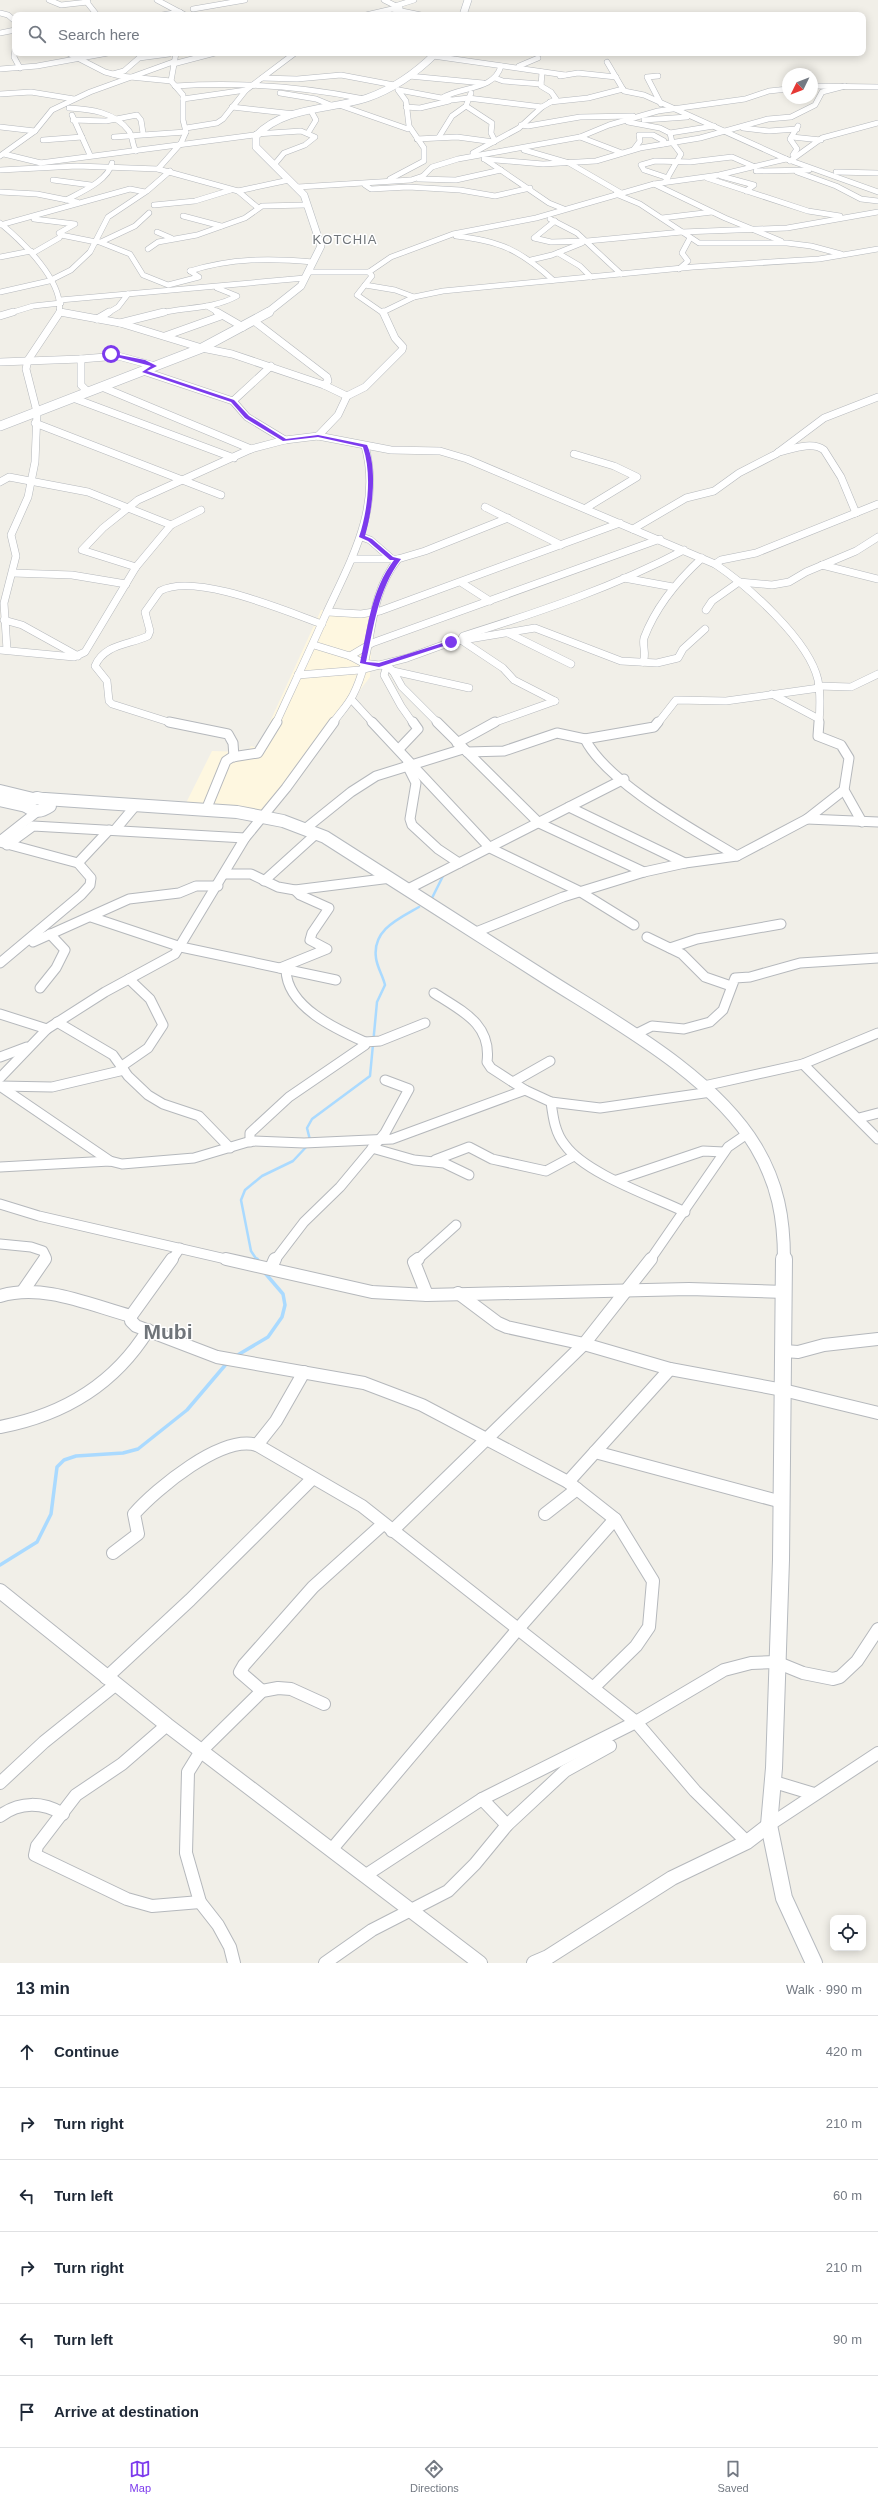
<!DOCTYPE html>
<meta charset="utf-8">
<style>
body{margin:0;font-family:Helvetica,sans-serif;background:#f6f6f7;color:#1f2937}
.controls{position:absolute;right:12px;bottom:12px;display:grid;overflow:hidden;border-radius:8px;box-shadow:0 2px 10px #0003}
.controls button{width:36px;height:36px;display:grid;place-items:center;padding:0;border:0;border-bottom:1px solid #e0e1e3;background:#fff;color:#1f2937;font:20px sans-serif}
.compass{position:absolute;left:782px;top:68px;width:36px;height:36px;border-radius:50%;background:#fff;box-shadow:0 2px 10px #0003;rotate:227deg}
.stop{position:absolute;width:12px;height:12px;margin:-9px;border:3px solid #7c3aed;border-radius:50%;background:#fff}
.stop.end{background:#7c3aed;border-color:#fff;box-shadow:0 1px 4px #0008}
.list{margin:0;padding:0;list-style:none}
h2{display:flex;justify-content:space-between;align-items:center;height:52px;margin:0;padding:0 16px;font-size:17px}
h2 small{font-size:13px;font-weight:400;color:#747a83}
.list li{display:grid;grid-template-columns:26px 1fr auto;gap:12px;align-items:center;box-sizing:border-box;height:72px;padding:0 16px;border-top:1px solid #e0e1e3}
.list b{display:block;font-size:15px;white-space:nowrap}
.list em{font-size:13px;font-style:normal;color:#747a83}
.icon{flex:none;width:22px;height:22px;fill:none;stroke:currentColor;stroke-width:2;stroke-linecap:round;stroke-linejoin:round}
.map{position:relative;flex:none;width:878px;height:1963px;overflow:hidden}
.search{position:absolute;background:#fff;box-shadow:0 2px 10px #0003;left:12px;right:12px;top:12px;height:44px;display:flex;align-items:center;gap:10px;box-sizing:border-box;padding:0 14px;border-radius:8px;color:#747a83;font-size:15px}
.sheet{height:484px;background:#fff}
nav{display:flex;justify-content:space-around;align-items:center;box-sizing:border-box;height:56px;border-top:1px solid #e0e1e3;background:#fff;font-size:11px;color:#747a83}
nav a{display:grid;justify-items:center;gap:2px}
nav .on{color:#7c3aed}
.map>svg:first-child{display:block}
.commercial{fill:#fef7e0}
.lines{fill:none;stroke-linecap:round;stroke-linejoin:round}
.stream-far1{stroke:#aadaff;stroke-width:2.5}
.stream{stroke:#aadaff;stroke-width:3.5}
.minor-far3-casing{stroke:#b5b8bc;stroke-width:6}
.minor-far2-casing{stroke:#b5b8bc;stroke-width:8}
.minor-far1-casing{stroke:#b5b8bc;stroke-width:11}
.minor-casing{stroke:#b5b8bc;stroke-width:14}
.tertiary-casing{stroke:#b5b8bc;stroke-width:16}
.secondary-far3-casing{stroke:#b6babf;stroke-width:8}
.secondary-far2-casing{stroke:#b6babf;stroke-width:10}
.secondary-far1-casing{stroke:#b6babf;stroke-width:14}
.secondary-casing{stroke:#b6babf;stroke-width:18}
.minor-far3{stroke:#fff;stroke-width:5}
.minor-far2{stroke:#fff;stroke-width:7}
.minor-far1{stroke:#fff;stroke-width:9}
.minor{stroke:#fff;stroke-width:12}
.tertiary{stroke:#fff;stroke-width:14}
.secondary-far3{stroke:#fff;stroke-width:7}
.secondary-far2{stroke:#fff;stroke-width:9}
.secondary-far1{stroke:#fff;stroke-width:12}
.secondary{stroke:#fff;stroke-width:16}
.route{fill:#7c3aed}
.labels{text-anchor:middle;dominant-baseline:central;stroke-width:3;stroke-linejoin:round;paint-order:stroke}
.far-quarter-label{font-size:13px;letter-spacing:1px;fill:#70757a;stroke:#fff}
.town-label{font-size:21px;font-weight:bold;fill:#70757a;stroke:#fff}
</style>
<div class="map">
<svg width="878" height="1963" viewBox="0 0 878 1963">
<rect width="100%" height="100%" fill="#f1efe8"/>
<path class="commercial" d="M321,610L373,614L370,677L267,811L186,803L212,751L247,752L251,746L258,748Z"/>
<g class="lines">
<g class="stream-far1">
<path d="M431,900L443,876"/>
<path d="M310,1140L307,1128L312,1119L370,1076L377,1002L385,985C383,976 377,967 376,958C372,930 398,919 419,907"/>
<path d="M257,1260L251,1251L241,1200L245,1190L262,1176L293,1161L308,1145"/>
</g>
<g class="stream">
<path d="M257,1259L259,1262"/>
<path d="M236,1356L268,1337L282,1317L285,1305L283,1294L265,1273"/>
<path d="M0,1565L37,1542L51,1514L57,1467L64,1460L76,1456L123,1453L138,1449L187,1410L227,1363"/>
</g>
<defs>
<g id="minor-far3">
<path d="M49,0L61,5L88,2"/>
<path d="M85,0L97,15"/>
<path d="M157,0L185,15"/>
<path d="M384,0L400,8"/>
<path d="M395,6L414,0"/>
<path d="M193,9L245,0"/>
<path d="M0,13L8,15L15,21"/>
<path d="M162,15L180,12"/>
<path d="M366,15L392,9L421,15"/>
<path d="M0,33L15,30"/>
<path d="M15,49L14,57L20,68"/>
<path d="M68,53L105,72L120,76L171,81"/>
<path d="M433,56L565,75"/>
<path d="M607,62L624,91L644,95L786,159L878,192"/>
<path d="M173,64L215,53"/>
<path d="M519,66L538,58"/>
<path d="M0,69L37,66L108,53"/>
<path d="M113,74L124,71L139,58L169,54"/>
<path d="M409,76L483,83"/>
<path d="M560,76L578,73L616,77"/>
<path d="M658,76L647,77L661,104"/>
<path d="M262,78L297,79L341,75L394,85"/>
<path d="M495,78L503,81L541,84"/>
<path d="M175,86C239,82 301,86 364,99"/>
<path d="M812,86L878,87"/>
<path d="M399,90L452,100L468,98L542,107"/>
<path d="M280,93L316,99L333,106"/>
<path d="M0,94L31,92L74,99"/>
<path d="M442,98C461,86 494,91 501,66"/>
<path d="M183,99L246,90"/>
<path d="M550,102L588,98L623,89"/>
<path d="M339,105L408,129"/>
<path d="M466,106L492,123L491,133L495,141"/>
<path d="M232,107L295,114"/>
<path d="M406,107L420,108L449,101"/>
<path d="M69,108C90,109 115,112 129,131C133,137 132,145 136,151"/>
<path d="M72,115L90,155"/>
<path d="M73,120L106,121L137,115L141,120L143,133"/>
<path d="M644,120L687,117"/>
<path d="M628,122L660,128L670,133L672,142L681,154L665,182"/>
<path d="M521,125L528,126L580,117L633,116"/>
<path d="M0,127L35,131"/>
<path d="M186,128L217,123L223,119L246,90L295,53"/>
<path d="M743,128L769,131L797,129"/>
<path d="M308,133L316,120L311,111"/>
<path d="M670,133L714,126"/>
<path d="M256,134L301,131L315,137L305,145L284,153L274,165"/>
<path d="M114,137L186,132"/>
<path d="M439,137L452,116L466,106L471,93"/>
<path d="M580,137L622,153"/>
<path d="M792,137L821,140"/>
<path d="M417,139L457,137L494,142"/>
<path d="M43,140L82,137"/>
<path d="M634,149L640,141L639,135H653L664,141L663,144"/>
<path d="M524,150L569,163L621,193"/>
<path d="M473,153L519,128L542,107L556,99L551,92L541,86L542,72"/>
<path d="M4,154L41,163"/>
<path d="M793,155L797,149L790,139L798,126"/>
<path d="M0,156L35,131L52,110L90,92L173,62"/>
<path d="M484,159L543,164L596,161L640,148L700,138L768,119L791,117L815,105L822,92L845,86"/>
<path d="M486,160L549,203L564,209"/>
<path d="M790,161L822,138L878,123"/>
<path d="M40,163L254,135"/>
<path d="M158,169L181,143L186,132L183,120V95L171,81L176,53"/>
<path d="M0,170L77,166L158,169L238,191L289,180"/>
<path d="M756,171L809,170"/>
<path d="M797,172L836,186L861,199L878,201"/>
<path d="M836,172L878,173"/>
<path d="M721,176L754,185L746,191"/>
<path d="M668,178L644,170L641,165L655,161L690,162L732,157L755,167"/>
<path d="M707,178L808,211L840,216"/>
<path d="M390,179L424,161V148L409,126L406,101L398,90"/>
<path d="M419,179L456,180L501,170"/>
<path d="M53,180L91,185"/>
<path d="M654,184L725,218L781,241"/>
<path d="M365,185L371,189L408,187L460,190L495,196L530,188"/>
<path d="M298,187L411,180L423,176L432,167L458,159L580,137L609,125L658,111L745,99L769,91L788,89"/>
<path d="M238,191L257,207"/>
<path d="M0,192L37,194L77,202"/>
<path d="M616,194L640,204L699,243H787L811,246L841,254"/>
<path d="M66,200C81,192 108,181 112,163"/>
<path d="M154,205L195,201L231,190"/>
<path d="M183,216L221,226"/>
<path d="M662,218L712,212"/>
<path d="M550,219L577,233L621,274"/>
<path d="M555,221L534,238L551,242L587,241L682,232L787,228L878,212"/>
<path d="M0,223C22,241 65,282 59,313"/>
<path d="M0,225L130,189L145,192"/>
<path d="M157,232L171,238"/>
<path d="M61,235L96,242"/>
<path d="M456,236C500,241 520,250 553,280"/>
<path d="M97,241L130,254L143,275L168,285L199,277L190,271"/>
<path d="M101,242L135,226L149,213"/>
<path d="M148,249L158,242L197,235L245,218L262,206L306,205"/>
<path d="M33,253L59,238L61,235L59,233L75,224L34,219"/>
<path d="M558,253L580,266L591,277"/>
<path d="M0,257L31,251"/>
<path d="M531,260L552,255L582,243"/>
<path d="M679,269L688,261L682,253L690,238"/>
<path d="M190,271C231,258 271,258 313,262"/>
<path d="M310,272H369"/>
<path d="M365,285L395,290L414,297"/>
<path d="M0,292L49,281L71,270L90,252L108,217L147,191L170,171"/>
<path d="M60,300L305,278"/>
<path d="M207,306L219,313"/>
<path d="M60,312L65,313"/>
<path d="M383,312L414,297L443,291L693,267L819,259L878,249"/>
<path d="M10,313L33,306L61,303"/>
<path d="M108,313L118,307L128,294"/>
<path d="M160,313C186,307 214,309 237,296L217,288"/>
<path d="M383,313L357,295L372,276L369,272L391,257L453,234L536,218L654,184L719,175L786,159"/>
</g>
<g id="minor-far2">
<path d="M60,312L120,323L202,348L232,354L324,385L347,396"/>
<path d="M217,312L243,327"/>
<path d="M0,316L13,312"/>
<path d="M97,319L109,312"/>
<path d="M254,321L327,377L328,381L324,385"/>
<path d="M120,323L164,312"/>
<path d="M165,336L221,316"/>
<path d="M0,362L81,359"/>
<path d="M143,371L233,401L247,417L285,440"/>
<path d="M102,387L251,449"/>
<path d="M88,392L81,385V359L118,356L155,366"/>
<path d="M73,398L234,458"/>
<path d="M233,401L271,366"/>
<path d="M35,423L221,495"/>
<path d="M318,436L338,415L347,396L365,387L402,350L403,347L395,338L383,312"/>
<path d="M779,452C792,449 812,441 824,450L841,477L856,513"/>
<path d="M574,454L614,466L637,477L586,508"/>
<path d="M0,482L9,477L88,492L171,525"/>
<path d="M485,507L561,545"/>
<path d="M633,529L686,498L714,491L739,473L776,454L824,418L878,397"/>
<path d="M362,537L370,540L392,559"/>
<path d="M352,559H398L425,551L508,518"/>
<path d="M715,564L721,560L756,553L878,504"/>
<path d="M822,565L878,579"/>
<path d="M136,567L82,550L103,528L138,500L251,449L285,440L318,436L391,450L440,451L467,459L715,564C748,586 809,640 818,680C821,694 820,708 819,723"/>
<path d="M13,573L72,575L126,584"/>
<path d="M624,578L673,587"/>
<path d="M462,583L490,601"/>
<path d="M706,610L712,601L739,582L772,585L789,582L806,572L856,551L878,537"/>
<path d="M328,612L361,614L380,611L620,523"/>
<path d="M4,620L22,625L78,656"/>
<path d="M508,633L571,664"/>
<path d="M314,645L350,656L363,663L387,666L393,671L402,687L438,723"/>
<path d="M0,650L74,657L85,652L136,567L171,525L201,510"/>
<path d="M7,650L4,603L16,556L11,535L28,497L35,462L37,412L26,369L28,360L60,312"/>
<path d="M350,656L372,643L660,539"/>
<path d="M643,662C647,654 642,646 644,638C656,606 677,581 702,558"/>
<path d="M387,666L384,675L401,706L413,723"/>
<path d="M393,671L469,688"/>
<path d="M298,675L360,670L407,658L451,642L535,628L621,661L657,663L678,658L683,649L705,629"/>
<path d="M818,686L851,687L878,674"/>
<path d="M772,694L819,719"/>
<path d="M351,699L373,723"/>
<path d="M555,701L514,680L503,668L461,640L463,636C539,612 614,587 684,550"/>
<path d="M172,723L112,704L109,701L107,681L95,666C104,644 129,645 148,636L150,631L145,612L160,591C195,572 285,611 322,624"/>
<path d="M276,723C293,686 310,650 326,614C351,560 382,507 365,446"/>
<path d="M333,723C339,714 348,705 353,695C376,650 364,602 398,559"/>
<path d="M493,723L555,701"/>
<path d="M658,723L676,700L726,701L819,688"/>
</g>
<g id="minor-far1">
<path d="M169,722L228,734L233,743L234,757"/>
<path d="M372,722L490,848L579,891L634,925"/>
<path d="M437,722L539,823L644,872"/>
<path d="M819,722L818,736L841,745L849,758L844,790L862,822"/>
<path d="M585,739L654,727L658,722"/>
<path d="M585,739C607,783 694,830 737,856"/>
<path d="M457,743L495,722"/>
<path d="M399,749L418,729L413,722"/>
<path d="M467,752L504,751L557,733L585,739"/>
<path d="M407,765L416,783L410,819L412,825L438,849L459,863"/>
<path d="M569,807L685,863"/>
<path d="M206,810L226,761L232,757L258,753L277,722"/>
<path d="M807,819L878,822"/>
<path d="M305,829L351,792L376,776L463,749"/>
<path d="M115,830L136,805"/>
<path d="M0,841L38,811"/>
<path d="M0,842L78,863L91,878L90,885L81,895L0,963"/>
<path d="M7,845L33,826L245,838"/>
<path d="M78,863L109,830"/>
<path d="M225,874H251L278,887L295,890L391,878"/>
<path d="M264,881L316,834"/>
<path d="M408,889L624,779"/>
<path d="M91,917L181,947L336,980"/>
<path d="M476,932L563,897L644,872L685,863L737,856L807,819L844,790"/>
<path d="M647,937L682,954L705,977L731,986"/>
<path d="M33,942L129,899L179,893L196,886H218"/>
<path d="M670,948L697,939L781,924"/>
<path d="M280,968L327,949L310,940L312,933L329,908L300,895L295,890"/>
<path d="M40,988L56,968L65,950L50,934"/>
<path d="M434,993C462,1011 492,1024 487,1062L491,1068L525,1090"/>
<path d="M0,1014L47,1029"/>
<path d="M57,1022L113,1055L128,1076L148,1095L163,1104L199,1116L230,1148"/>
<path d="M634,1035L652,1026L684,1029L710,1022L723,1010L735,978L750,977L800,963L878,958"/>
<path d="M365,1042L380,1041L425,1023"/>
<path d="M0,1057L27,1047"/>
<path d="M803,1064L878,1139"/>
<path d="M122,1066L148,1048L163,1025L150,999L129,979"/>
<path d="M0,1078L47,1029L105,992L175,954L245,838L286,788L334,722"/>
<path d="M513,1082L550,1061"/>
<path d="M0,1086L110,1161"/>
<path d="M0,1086L52,1087L124,1070"/>
<path d="M704,1086L803,1064L878,1033"/>
<path d="M551,1102C553,1117 555,1133 565,1145C586,1174 652,1196 685,1212"/>
<path d="M859,1118L878,1113"/>
<path d="M250,1142V1133L289,1097L365,1045V1042C336,1029 287,1007 286,970"/>
<path d="M372,1148L414,1160L444,1163L469,1175"/>
<path d="M435,1160L469,1147L492,1159L546,1171L574,1156"/>
<path d="M0,1167L110,1161L122,1164L194,1158L251,1141L304,1143L392,1139L525,1090L551,1102L600,1108L711,1092"/>
<path d="M617,1180L703,1151L724,1152"/>
<path d="M0,1204L39,1216L230,1260"/>
<path d="M0,1244L31,1247L43,1251L46,1257L45,1260"/>
<path d="M172,1260L180,1248"/>
<path d="M275,1260L304,1222L340,1187L385,1133L409,1089L385,1080"/>
<path d="M417,1260L456,1225"/>
<path d="M650,1260L728,1147L747,1134"/>
</g>
<g id="minor">
<path d="M172,1259L131,1316V1321L136,1326L217,1357L364,1383L422,1405L568,1482L615,1519L653,1581L649,1627L636,1646L593,1688"/>
<path d="M226,1259L372,1292L427,1295L689,1289L785,1292"/>
<path d="M418,1259L414,1262L427,1295"/>
<path d="M271,1268L275,1259"/>
<path d="M23,1291L45,1259"/>
<path d="M458,1293L498,1323L507,1327L584,1344L670,1369L783,1390L878,1413"/>
<path d="M0,1296C43,1283 90,1305 131,1316"/>
<path d="M784,1351L798,1352L824,1345L878,1339"/>
<path d="M0,1427C63,1415 114,1385 148,1330"/>
<path d="M257,1445L276,1421L304,1372"/>
<path d="M595,1452L782,1502"/>
<path d="M568,1482L670,1369"/>
<path d="M545,1514L577,1489"/>
<path d="M392,1531L584,1344L651,1259"/>
<path d="M113,1553L138,1534L134,1514C156,1489 222,1434 257,1445L362,1506L636,1722L695,1791L747,1842"/>
<path d="M106,1678L190,1600L312,1479"/>
<path d="M262,1691L240,1672L244,1665L313,1587L383,1524"/>
<path d="M167,1725L122,1764L76,1795L37,1846L35,1855L127,1899L152,1906L200,1902"/>
<path d="M771,1781L814,1794"/>
<path d="M0,1783L44,1742L115,1685"/>
<path d="M482,1799L507,1825"/>
<path d="M0,1816C20,1801 43,1802 63,1814"/>
<path d="M769,1825L878,1753"/>
<path d="M332,1849L518,1629L615,1519"/>
<path d="M366,1875L482,1799L636,1722L724,1670L751,1663L776,1662L803,1673L833,1679L840,1677L857,1661L878,1629"/>
<path d="M234,1963L230,1947L218,1925L200,1902L186,1853L188,1772L201,1751L262,1691L278,1688L291,1689L324,1704"/>
<path d="M325,1963L372,1930L448,1891L475,1864L507,1825L565,1771L610,1746"/>
</g>
<g id="tertiary">
<path d="M0,1591L167,1725L480,1963"/>
<path d="M534,1963L548,1957L672,1878L747,1842L769,1825"/>
</g>
<g id="secondary-far3">
<path d="M463,15L468,0"/>
<path d="M267,313L301,286L321,246L304,195L256,147V136C284,106 331,110 367,98C393,89 417,72 436,53"/>
</g>
<path id="secondary-far2" d="M0,426L202,348L269,312"/>
<g id="secondary-far1">
<path d="M0,791L33,799"/>
<path d="M37,798L47,800L50,806C41,812 35,813 26,806L28,801Z"/>
<path d="M45,799L237,812L283,821L325,837C399,884 472,931 546,978C615,1022 713,1075 756,1147C778,1184 784,1218 784,1260"/>
<path d="M0,800L26,806"/>
</g>
<path id="secondary" d="M784,1259L781,1560L774,1768L769,1825L784,1898L814,1963"/>
</defs>
<use href="#minor-far3" class="minor-far3-casing"/>
<use href="#minor-far2" class="minor-far2-casing"/>
<use href="#minor-far1" class="minor-far1-casing"/>
<use href="#minor" class="minor-casing"/>
<use href="#tertiary" class="tertiary-casing"/>
<use href="#secondary-far3" class="secondary-far3-casing"/>
<use href="#secondary-far2" class="secondary-far2-casing"/>
<use href="#secondary-far1" class="secondary-far1-casing"/>
<use href="#secondary" class="secondary-casing"/>
<use href="#minor-far3" class="minor-far3"/>
<use href="#minor-far2" class="minor-far2"/>
<use href="#minor-far1" class="minor-far1"/>
<use href="#minor" class="minor"/>
<use href="#tertiary" class="tertiary"/>
<use href="#secondary-far3" class="secondary-far3"/>
<use href="#secondary-far2" class="secondary-far2"/>
<use href="#secondary-far1" class="secondary-far1"/>
<use href="#secondary" class="secondary"/>
</g>
<path class="route" d="M109,353L145,360L157,366L147,371L234,400L249,416L286,439L318,435L367,445C378,469 372,512 365,536L372,539L393,557L401,559C378,590 374,625 366,662L379,663L449,641H453V643L379,667L360,663C368,627 371,590 394,560H390L368,541L359,537C368,510 372,474 363,447L318,437L283,441L245,418L231,402L142,372L151,366L109,355Z"/>
<g class="labels">
<g class="far-quarter-label">
<text x="345" y="239">KOTCHIA</text>
</g>
<g class="town-label">
<text x="168" y="1331">Mubi</text>
</g>
</g>
</svg>
<div class="controls">
<button><svg class="icon" aria-label="locate" viewBox="0 0 24 24"><circle cx="12" cy="12" r="6"/><path d="M12 2v4M12 18v4M2 12h4M18 12h4"/></svg></button>
</div>
<svg class="compass" viewBox="-18 -18 36 36"><path d="M0-13l5 13h-10z" fill="#e53935"/><path d="M0 13l5-13h-10z" fill="#747a83"/></svg>
<div class="stop" style="left:111px;top:354px"></div>
<div class="stop end" style="left:451px;top:642px"></div>
<div class="search"><svg class="icon" aria-label="search" viewBox="0 0 24 24"><circle cx="10" cy="10" r="6"/><path d="M15 15l6 6"/></svg>Search here</div>
</div>
<section class="sheet">
<h2>13 min<small>Walk · 990 m</small></h2>
<ul class="list">
<li><svg class="icon" aria-label="ahead" viewBox="0 0 24 24"><path d="M12 20V5M6 11l6-6 6 6"/></svg><div><b>Continue</b></div><em>420 m</em></li>
<li><svg class="icon" aria-label="right" viewBox="0 0 24 24"><path d="M7 20v-9h11M14 6l5 5-5 5"/></svg><div><b>Turn right</b></div><em>210 m</em></li>
<li><svg class="icon" aria-label="left" viewBox="0 0 24 24"><path d="M17 20v-9H6M10 6l-5 5 5 5"/></svg><div><b>Turn left</b></div><em>60 m</em></li>
<li><svg class="icon" aria-label="right" viewBox="0 0 24 24"><path d="M7 20v-9h11M14 6l5 5-5 5"/></svg><div><b>Turn right</b></div><em>210 m</em></li>
<li><svg class="icon" aria-label="left" viewBox="0 0 24 24"><path d="M17 20v-9H6M10 6l-5 5 5 5"/></svg><div><b>Turn left</b></div><em>90 m</em></li>
<li><svg class="icon" aria-label="arrive" viewBox="0 0 24 24"><path d="M6 21V4h12l-3 4 3 4H6"/></svg><div><b>Arrive at destination</b></div></li>
</ul>
</section>
<nav>
<a class="on"><svg class="icon" aria-label="map" viewBox="0 0 24 24"><path d="M3 6l6-2 6 2 6-2v14l-6 2-6-2-6 2zM9 4v14M15 6v14"/></svg>Map</a>
<a><svg class="icon" aria-label="directions" viewBox="0 0 24 24"><path d="M12 3l9 9-9 9-9-9zM9 14v-3h6M13 9l2 2-2 2"/></svg>Directions</a>
<a><svg class="icon" aria-label="saved" viewBox="0 0 24 24"><path d="M7 4h10v16l-5-4-5 4z"/></svg>Saved</a>
</nav>
